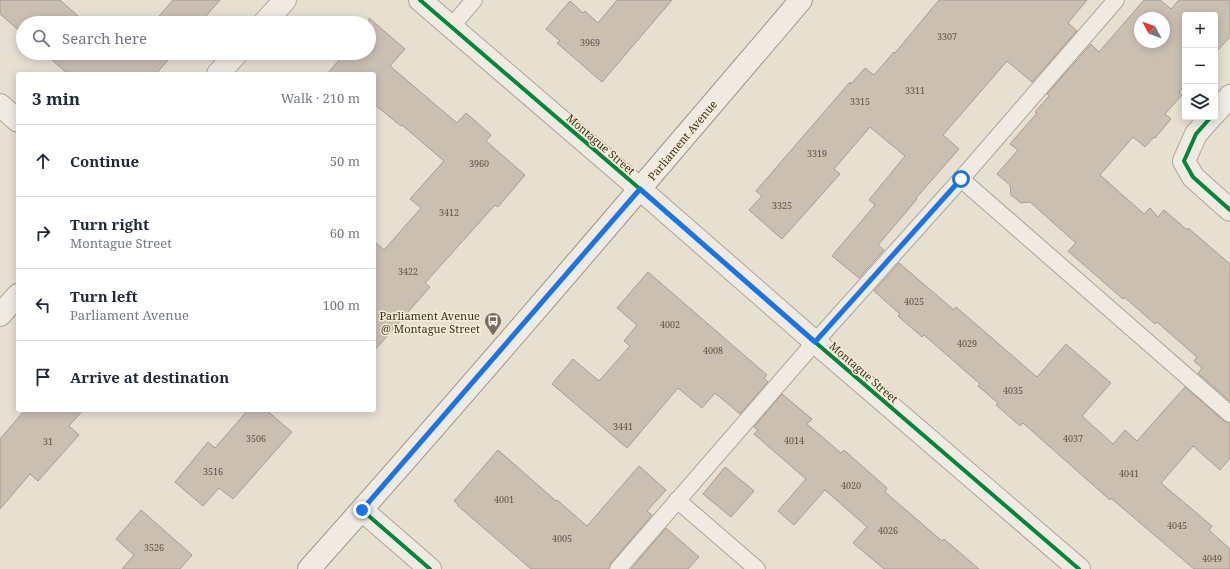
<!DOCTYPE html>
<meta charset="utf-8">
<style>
body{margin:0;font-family:"Noto Serif",serif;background:#f2f2f3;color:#1f2937}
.controls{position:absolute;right:12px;top:12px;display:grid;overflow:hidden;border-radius:4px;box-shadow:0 2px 10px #0003}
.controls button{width:36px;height:36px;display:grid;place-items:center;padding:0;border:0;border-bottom:1px solid #e0e1e3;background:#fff;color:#1f2937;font:20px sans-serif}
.compass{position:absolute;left:1134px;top:12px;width:36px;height:36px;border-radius:50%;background:#fff;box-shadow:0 2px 10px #0003;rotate:311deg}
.stop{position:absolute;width:12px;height:12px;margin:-9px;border:3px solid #1a73e8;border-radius:50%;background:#fff}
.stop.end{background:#1a73e8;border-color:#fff;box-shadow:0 1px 4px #0008}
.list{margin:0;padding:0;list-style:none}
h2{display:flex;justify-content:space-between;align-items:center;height:52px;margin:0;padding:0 16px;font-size:17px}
h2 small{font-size:13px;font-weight:400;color:#747a83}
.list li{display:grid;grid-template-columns:26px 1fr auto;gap:12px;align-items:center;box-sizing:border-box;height:72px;padding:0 16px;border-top:1px solid #e0e1e3}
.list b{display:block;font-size:15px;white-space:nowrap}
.list p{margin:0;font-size:13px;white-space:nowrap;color:#747a83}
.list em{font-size:13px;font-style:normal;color:#747a83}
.icon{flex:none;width:22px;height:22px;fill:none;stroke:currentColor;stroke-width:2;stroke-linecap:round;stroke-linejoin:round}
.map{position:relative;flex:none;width:1230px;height:569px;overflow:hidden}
.search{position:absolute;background:#fff;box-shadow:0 2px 10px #0003;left:16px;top:16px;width:360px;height:44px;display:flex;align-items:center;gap:10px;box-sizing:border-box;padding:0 14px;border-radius:22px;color:#747a83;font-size:15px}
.panel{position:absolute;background:#fff;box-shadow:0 2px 10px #0003;left:16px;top:72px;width:360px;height:340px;border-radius:4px}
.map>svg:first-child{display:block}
.building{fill:#cbbfb2;stroke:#a89c90;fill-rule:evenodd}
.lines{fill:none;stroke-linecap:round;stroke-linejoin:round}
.service-casing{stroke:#ada599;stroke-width:18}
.minor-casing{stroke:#ada599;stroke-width:24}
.tertiary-casing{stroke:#ada599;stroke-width:24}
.secondary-casing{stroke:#9c958a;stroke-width:24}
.service{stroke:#efebe3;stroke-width:16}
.minor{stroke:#efebe3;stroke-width:22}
.tertiary{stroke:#efebe3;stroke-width:22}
.secondary{stroke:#efebe3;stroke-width:22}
.cycleway-casing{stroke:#f7eed8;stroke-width:6}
.cycleway{stroke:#00873e;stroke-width:4}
.route{stroke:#1a73e8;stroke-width:5}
.labels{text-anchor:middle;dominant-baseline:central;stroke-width:3;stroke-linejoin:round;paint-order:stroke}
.number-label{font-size:9px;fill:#605244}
.street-label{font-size:11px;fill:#3d2e20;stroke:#f7eed8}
.poi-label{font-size:11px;fill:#3d2e20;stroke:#f7eed8;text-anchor:end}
</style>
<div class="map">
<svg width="1230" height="569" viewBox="0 0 1230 569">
<rect width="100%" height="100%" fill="#e7e0d1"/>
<g class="building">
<path d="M0,0H60L86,23H23V34L0,14Z"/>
<path d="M173,0H220L200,23H153Z"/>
<path d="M617,0H672L602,82L557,43L560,41L546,29L570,1L583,13L585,11L598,23Z"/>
<path d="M939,0H1087L1068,23L1077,31L1032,82L1007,61L943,135L959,149L916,198L917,199L878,245L884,250L859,278L832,256L875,205L869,200L905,156L870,127L834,169L840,174L782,239L749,210L762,196L756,191L850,82L851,84L865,68L874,75L894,52L895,53Z"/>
<path d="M1144,0H1160L1171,9L1179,0H1230V37L1215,53V15H1185V85L1179,92L1182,95L1165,114L1171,119L1155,138L1154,137L1145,147L1133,137L1100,175L1144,214L1150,208L1158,217L1164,210L1187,230L1188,228L1230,264V401L1198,373L1202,368L1194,361L1197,357L1157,322L1155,324L1124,297L1123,299L1068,251L1076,243L1030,202L1021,203L1011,195L1010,185L997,174L1018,150L1010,144L1037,113L1035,112L1049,96L1047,94L1091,44L1099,52ZM1140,18H1164V42H1140Z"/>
<path d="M369,18L405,49L390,66L457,123L466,113L491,135L486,141L525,175L498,207L495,205L425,283L430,287L374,351V241L384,250L421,208L410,199L444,161L402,125L401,126L374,104V74H327L345,53H369Z"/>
<path d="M44,53H119L124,57L127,53H174L156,74H68Z"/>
<path d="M899,263L954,310L956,307L1037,377L1066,344L1111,383L1082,416L1113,444L1125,430L1137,441L1185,387L1224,421L1230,423V458L1220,470L1193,446L1161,483L1212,526L1209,530L1230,549V569H1194L1111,498L1110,500L1023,423L1020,426L996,405L998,403L978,386L980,384L924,335L922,337L898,316L900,314L874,291Z"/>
<path d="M648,272L767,375L764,378L768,382L740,414L715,393L702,408L678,388L627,448L552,384L573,359L599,381L630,346L624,341L637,325L617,308Z"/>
<path d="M782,394L812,419L807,424L841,453L844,450L887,488L885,492L942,541L944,539L979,569H884L853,543L867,527L825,490L794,525L778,511L806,479L754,434L758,430L754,427Z"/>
<path d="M25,410H83L69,426L79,435L38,481L30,474L0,509V439Z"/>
<path d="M248,410H266L292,432L233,499L219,488L203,506L175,482L208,442L215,448Z"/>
<path d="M498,450L556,501L557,500L587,526L639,466L666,490L647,511L652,515L611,563L609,569H531L457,505L458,504L454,501Z"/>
<path d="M725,467L754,491L731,517L703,494Z"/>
<path d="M141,510L192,555L180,569H122L134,555L116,539Z"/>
<path d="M666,528L699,557L688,569H631Z"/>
</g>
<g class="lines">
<defs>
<g id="service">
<path d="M451,27L474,0"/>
<path d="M961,179L1230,414"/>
<path d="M677,500L757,569"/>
<path d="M618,569L815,342L961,179L1116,0"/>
</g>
<g id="minor">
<path d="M264,23L285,0"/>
<path d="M218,74L237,53"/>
<path d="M0,105L18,121"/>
<path d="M1215,113L1230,96"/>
<path d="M1211,117L1196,134L1184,161L1193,177L1230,210"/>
<path d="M0,315L18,295"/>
<path d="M362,510L430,569"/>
</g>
<path id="tertiary" d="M420,0L640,189L815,342L1079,569"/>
<path id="secondary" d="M309,569C476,382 638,191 801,0"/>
</defs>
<use href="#service" class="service-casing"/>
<use href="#minor" class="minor-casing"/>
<use href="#tertiary" class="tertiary-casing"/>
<use href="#secondary" class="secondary-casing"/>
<use href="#service" class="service"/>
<use href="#minor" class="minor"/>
<use href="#tertiary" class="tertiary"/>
<use href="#secondary" class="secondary"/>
<defs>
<g id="cycleway">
<path d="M420,0L640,189L815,342L1079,569"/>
<path d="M1211,117L1196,134L1184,161L1193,177L1230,210"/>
<path d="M362,510L430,569"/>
</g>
</defs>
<use href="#cycleway" class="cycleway-casing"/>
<use href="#cycleway" class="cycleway"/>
</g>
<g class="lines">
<path class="route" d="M362,510L640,189L815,342L961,179"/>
</g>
<defs>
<symbol id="bus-pin" viewBox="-11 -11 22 30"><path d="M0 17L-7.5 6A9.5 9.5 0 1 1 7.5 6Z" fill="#786c5e" stroke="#f7eed8"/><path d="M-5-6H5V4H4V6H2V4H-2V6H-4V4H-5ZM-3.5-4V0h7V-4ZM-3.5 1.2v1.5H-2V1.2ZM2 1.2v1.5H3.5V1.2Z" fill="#fff"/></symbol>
</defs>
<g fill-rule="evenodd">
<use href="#bus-pin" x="483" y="311" width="20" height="27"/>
</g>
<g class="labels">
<g class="number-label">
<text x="947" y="36">3307</text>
<text x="590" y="42">3969</text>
<text x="915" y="90">3311</text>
<text x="860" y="101">3315</text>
<text x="817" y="153">3319</text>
<text x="479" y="163">3960</text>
<text x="782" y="205">3325</text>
<text x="449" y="212">3412</text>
<text x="408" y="271">3422</text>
<text x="914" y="301">4025</text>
<text x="670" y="324">4002</text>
<text x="967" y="343">4029</text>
<text x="713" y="350">4008</text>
<text x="1013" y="390">4035</text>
<text x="623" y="426">3441</text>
<text x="256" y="438">3506</text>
<text x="1073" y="438">4037</text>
<text x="794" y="440">4014</text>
<text x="48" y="441">31</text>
<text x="213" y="471">3516</text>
<text x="1129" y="473">4041</text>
<text x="851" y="485">4020</text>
<text x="504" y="499">4001</text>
<text x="1177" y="525">4045</text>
<text x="888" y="530">4026</text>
<text x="562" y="538">4005</text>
<text x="154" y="547">3526</text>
<text x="1212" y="558">4049</text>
</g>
<g class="street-label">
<text transform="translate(682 140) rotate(-50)">Parliament Avenue</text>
<text transform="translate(601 144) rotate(41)">Montague Street</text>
<text transform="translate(864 372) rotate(41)">Montague Street</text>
</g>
<g class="poi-label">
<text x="480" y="315">Parliament Avenue<tspan x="480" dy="13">@ Montague Street</tspan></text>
</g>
</g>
</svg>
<div class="controls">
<button>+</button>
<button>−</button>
<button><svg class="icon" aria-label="layers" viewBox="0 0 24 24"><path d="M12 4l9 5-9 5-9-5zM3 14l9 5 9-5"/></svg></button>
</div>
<svg class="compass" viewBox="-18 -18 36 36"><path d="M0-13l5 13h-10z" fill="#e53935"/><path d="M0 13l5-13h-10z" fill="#747a83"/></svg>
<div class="stop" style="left:961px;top:179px"></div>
<div class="stop end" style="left:362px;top:510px"></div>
<div class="search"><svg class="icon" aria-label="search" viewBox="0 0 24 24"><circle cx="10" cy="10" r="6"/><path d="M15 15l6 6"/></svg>Search here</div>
<section class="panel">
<h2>3 min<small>Walk · 210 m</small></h2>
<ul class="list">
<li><svg class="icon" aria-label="ahead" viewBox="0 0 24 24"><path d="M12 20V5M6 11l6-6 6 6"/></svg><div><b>Continue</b></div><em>50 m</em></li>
<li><svg class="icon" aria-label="right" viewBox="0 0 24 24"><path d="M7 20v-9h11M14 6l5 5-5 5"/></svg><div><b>Turn right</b><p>Montague Street</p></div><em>60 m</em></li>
<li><svg class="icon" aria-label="left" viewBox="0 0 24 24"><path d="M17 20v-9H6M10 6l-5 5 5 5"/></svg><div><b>Turn left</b><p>Parliament Avenue</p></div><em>100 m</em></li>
<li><svg class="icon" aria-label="arrive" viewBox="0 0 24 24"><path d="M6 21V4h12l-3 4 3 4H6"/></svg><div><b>Arrive at destination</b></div></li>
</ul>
</section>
</div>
